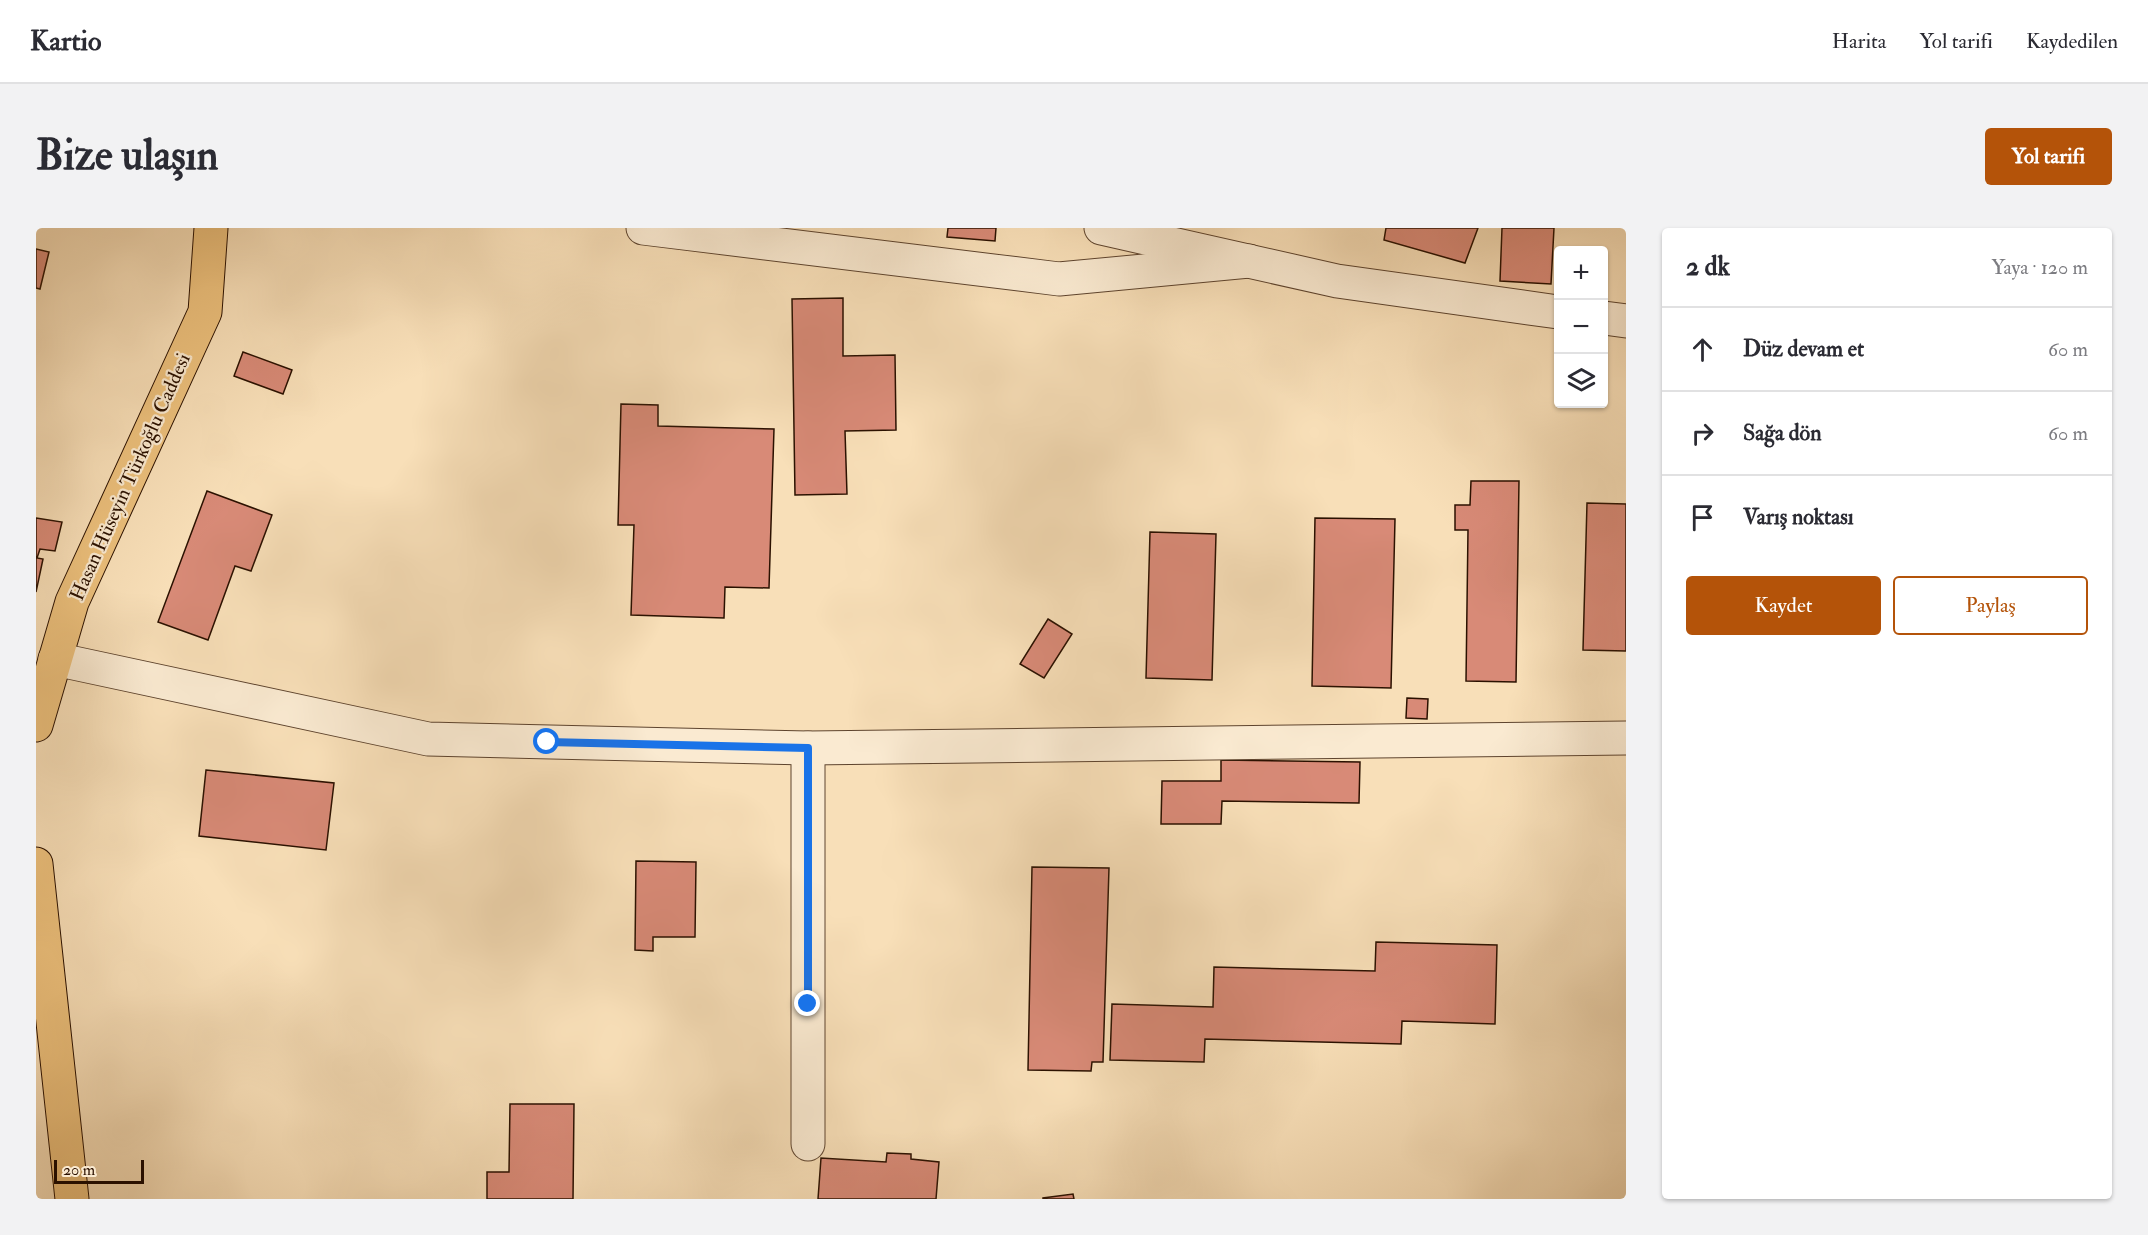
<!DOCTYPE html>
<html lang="tr">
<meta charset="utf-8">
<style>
body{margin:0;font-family:"IM FELL Double Pica",serif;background:#f2f2f3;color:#2b2b33}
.controls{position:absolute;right:18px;top:18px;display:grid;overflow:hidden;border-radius:6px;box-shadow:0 2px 4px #0004}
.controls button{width:54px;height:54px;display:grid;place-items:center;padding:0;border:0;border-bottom:2px solid #e1e1e2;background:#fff;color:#2b2b33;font:30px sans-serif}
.scale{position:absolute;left:18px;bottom:15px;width:90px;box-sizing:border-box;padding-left:6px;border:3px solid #2b1100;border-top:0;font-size:16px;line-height:21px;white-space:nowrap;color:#2b1100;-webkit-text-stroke:4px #faead1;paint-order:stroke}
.stop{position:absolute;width:18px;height:18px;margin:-14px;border:4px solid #1a73e8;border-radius:50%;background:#fff}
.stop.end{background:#1a73e8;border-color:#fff;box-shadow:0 2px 6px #0008}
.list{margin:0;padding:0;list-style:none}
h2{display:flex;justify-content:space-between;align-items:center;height:78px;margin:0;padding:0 24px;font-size:26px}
h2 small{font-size:20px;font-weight:400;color:#7c7c81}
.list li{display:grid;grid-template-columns:39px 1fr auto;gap:18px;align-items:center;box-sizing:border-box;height:84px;padding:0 24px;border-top:2px solid #e1e1e2}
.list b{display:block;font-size:22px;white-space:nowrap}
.list em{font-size:20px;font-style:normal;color:#7c7c81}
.actions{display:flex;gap:12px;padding:18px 24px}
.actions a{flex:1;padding:14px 0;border:2px solid #b45309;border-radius:6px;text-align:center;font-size:21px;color:#b45309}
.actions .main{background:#b45309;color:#fff}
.icon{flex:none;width:33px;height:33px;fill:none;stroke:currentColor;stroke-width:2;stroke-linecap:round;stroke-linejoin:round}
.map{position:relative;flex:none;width:1590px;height:971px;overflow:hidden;border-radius:6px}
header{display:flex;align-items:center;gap:36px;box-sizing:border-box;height:84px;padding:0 30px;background:#fff;border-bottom:2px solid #e1e1e2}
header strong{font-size:28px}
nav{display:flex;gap:33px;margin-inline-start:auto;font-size:21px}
.intro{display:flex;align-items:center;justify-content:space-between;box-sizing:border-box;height:144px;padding:0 36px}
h1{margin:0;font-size:42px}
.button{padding:15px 27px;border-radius:6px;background:#b45309;color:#fff;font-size:21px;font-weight:700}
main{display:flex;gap:36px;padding:0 36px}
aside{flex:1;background:#fff;border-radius:6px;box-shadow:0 2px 4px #0004}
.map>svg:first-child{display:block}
.building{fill:#d88a77;stroke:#2b1100;stroke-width:1.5}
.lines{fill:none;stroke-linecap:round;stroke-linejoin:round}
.minor-casing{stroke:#5e442e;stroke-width:35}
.major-casing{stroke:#2b1100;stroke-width:35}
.minor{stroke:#faead1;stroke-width:33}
.major{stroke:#ecc07c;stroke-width:33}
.route{stroke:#1a73e8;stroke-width:8}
.labels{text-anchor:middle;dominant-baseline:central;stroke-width:4.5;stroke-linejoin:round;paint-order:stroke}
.street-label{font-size:20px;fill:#2b1100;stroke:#faead1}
</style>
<header>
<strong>Kartio</strong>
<nav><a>Harita</a><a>Yol tarifi</a><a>Kaydedilen</a></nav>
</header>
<div class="intro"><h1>Bize ulaşın</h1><a class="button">Yol tarifi</a></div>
<main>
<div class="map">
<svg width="1590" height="971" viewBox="0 0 1590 971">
<rect width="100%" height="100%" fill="#f8dfb8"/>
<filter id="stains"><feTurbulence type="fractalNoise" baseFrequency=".00333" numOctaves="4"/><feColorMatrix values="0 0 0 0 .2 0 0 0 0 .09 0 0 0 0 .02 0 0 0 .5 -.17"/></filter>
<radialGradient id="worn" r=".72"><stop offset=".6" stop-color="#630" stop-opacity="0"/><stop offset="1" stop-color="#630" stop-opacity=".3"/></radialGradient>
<g class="building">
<path d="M912,0H960L959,13L911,9Z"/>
<path d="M1350,0H1442L1429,35L1348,12Z"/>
<path d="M1466,0H1518L1515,56L1464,53Z"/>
<path d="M0,21L13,24L4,61L0,60Z"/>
<path d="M807,70V128L859,127L860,202L809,203L811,266L759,267L756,71Z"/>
<path d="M207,124L256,142L247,166L198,148Z"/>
<path d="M585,176L622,177V198L738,201L733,360L689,359L688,390L595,387L598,297H582Z"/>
<path d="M1435,253H1483L1480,454L1430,453L1432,302H1419V277H1434Z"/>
<path d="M171,263L236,287L215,343L199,338L172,412L122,394Z"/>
<path d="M1551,275L1590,276V423L1547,422Z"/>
<path d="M0,290L26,294L19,323L4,321L1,330L7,331L0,364Z"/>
<path d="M1279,290L1359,291L1355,460L1276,458Z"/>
<path d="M1114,304L1180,306L1176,452L1110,450Z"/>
<path d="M1012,391L1036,406L1008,450L984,436Z"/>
<path d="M1371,470L1392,471L1391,491L1370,490Z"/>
<path d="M1185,532L1324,534L1323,575L1186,573L1185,596H1125L1126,553H1185Z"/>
<path d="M170,542L298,555L290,622L163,608Z"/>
<path d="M600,633L660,634L659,709H617V723L599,722Z"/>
<path d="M996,639L1073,640L1067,834H1056L1055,843L992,842Z"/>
<path d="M1340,714L1461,717L1459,796L1366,793L1365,816L1169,811L1168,834L1074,832L1076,776L1177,779L1178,739L1339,743Z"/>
<path d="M474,876H538L537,971H451V944H473Z"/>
<path d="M851,925L875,926V931L903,934L900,971H782L785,930L850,934Z"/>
<path d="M1037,966L1038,971H1007V970Z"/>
</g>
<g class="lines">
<defs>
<g id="minor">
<path d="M607,0L1023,51L1213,33"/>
<path d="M1065,0L1301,53L1522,84"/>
<path d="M1568,90L1590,93"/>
<path d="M19,431L392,511L772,520L1590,510"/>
<path d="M772,916V520"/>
</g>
<g id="major">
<path d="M0,497L36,374L169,84L175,0"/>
<path d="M0,636L36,971"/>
</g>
</defs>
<use href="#minor" class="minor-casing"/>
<use href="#major" class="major-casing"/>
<use href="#minor" class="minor"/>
<use href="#major" class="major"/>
</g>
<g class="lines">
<path class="route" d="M511,514L772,520V776"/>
</g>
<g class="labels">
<g class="street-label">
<text transform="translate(94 249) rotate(-66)">Hasan Hüseyin Türkoğlu Caddesi</text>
</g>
</g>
<rect width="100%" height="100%" filter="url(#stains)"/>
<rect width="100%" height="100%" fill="url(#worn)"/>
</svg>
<div class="controls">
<button>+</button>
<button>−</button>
<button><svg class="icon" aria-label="layers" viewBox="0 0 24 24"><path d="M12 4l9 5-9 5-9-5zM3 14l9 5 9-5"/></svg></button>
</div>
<div class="scale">20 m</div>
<div class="stop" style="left:511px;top:514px"></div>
<div class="stop end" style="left:772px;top:776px"></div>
</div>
<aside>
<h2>2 dk<small>Yaya · 120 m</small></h2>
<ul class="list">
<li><svg class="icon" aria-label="ahead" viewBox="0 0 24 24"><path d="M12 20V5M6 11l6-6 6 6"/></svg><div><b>Düz devam et</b></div><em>60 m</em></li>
<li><svg class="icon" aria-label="right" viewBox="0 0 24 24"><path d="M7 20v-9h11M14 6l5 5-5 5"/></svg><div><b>Sağa dön</b></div><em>60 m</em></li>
<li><svg class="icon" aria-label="arrive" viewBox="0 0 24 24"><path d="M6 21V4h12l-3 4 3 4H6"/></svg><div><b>Varış noktası</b></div></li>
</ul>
<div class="actions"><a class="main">Kaydet</a><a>Paylaş</a></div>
</aside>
</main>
